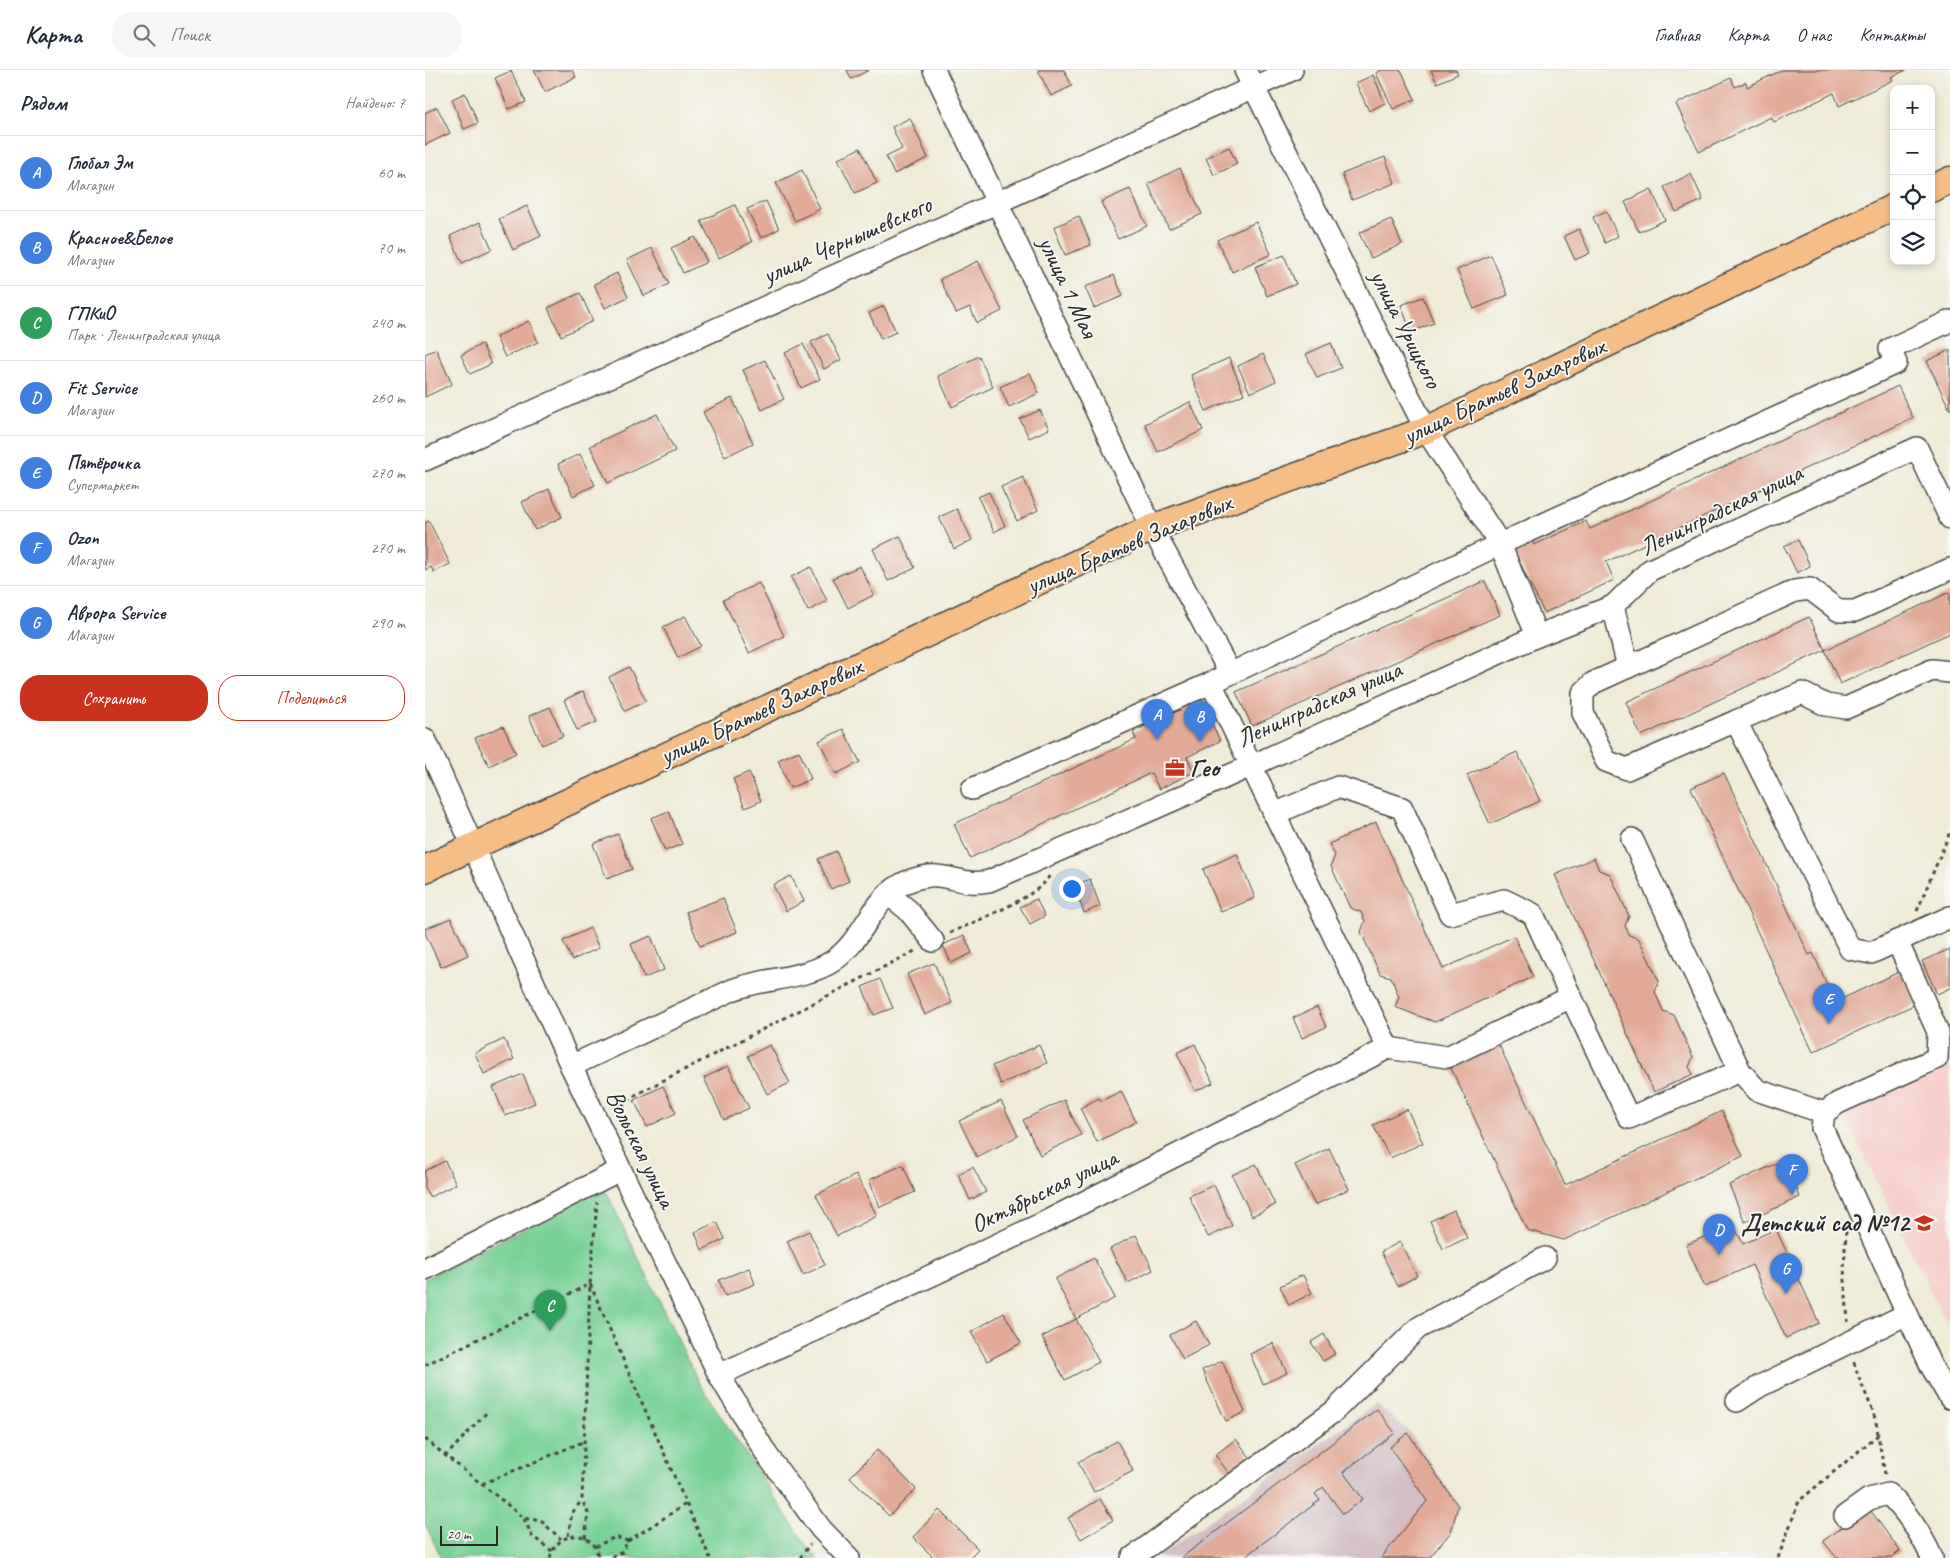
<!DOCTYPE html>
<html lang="ru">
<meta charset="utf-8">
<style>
body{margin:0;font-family:Caveat,sans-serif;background:#f6f6f7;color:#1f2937}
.controls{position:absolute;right:15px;top:15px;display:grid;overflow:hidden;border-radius:10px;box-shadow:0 2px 8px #0003}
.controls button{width:45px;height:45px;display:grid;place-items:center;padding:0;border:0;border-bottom:1px solid #e0e1e3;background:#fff;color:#1f2937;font:25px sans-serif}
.scale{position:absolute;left:15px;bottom:12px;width:58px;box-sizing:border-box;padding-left:5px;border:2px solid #2b2b2b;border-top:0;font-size:14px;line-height:18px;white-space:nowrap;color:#2b2b2b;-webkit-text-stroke:4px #f6f6f2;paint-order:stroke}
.you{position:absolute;left:646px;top:818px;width:18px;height:18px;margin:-12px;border:4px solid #fff;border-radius:50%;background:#1a73e8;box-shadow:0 0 0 8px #1a73e833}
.badge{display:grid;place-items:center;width:32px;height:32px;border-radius:50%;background:#c8321e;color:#fff;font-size:16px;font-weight:700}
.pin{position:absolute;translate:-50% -41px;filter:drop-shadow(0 1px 2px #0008)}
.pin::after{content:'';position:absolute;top:26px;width:18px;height:15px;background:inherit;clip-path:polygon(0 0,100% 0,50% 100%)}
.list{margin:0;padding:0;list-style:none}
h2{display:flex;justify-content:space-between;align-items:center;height:65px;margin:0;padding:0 20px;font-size:21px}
h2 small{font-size:16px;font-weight:400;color:#747a83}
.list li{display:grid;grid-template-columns:32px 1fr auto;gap:15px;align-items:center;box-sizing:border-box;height:75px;padding:0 20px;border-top:1px solid #e0e1e3}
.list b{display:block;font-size:19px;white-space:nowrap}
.list p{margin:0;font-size:16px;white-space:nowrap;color:#747a83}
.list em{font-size:16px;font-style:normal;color:#747a83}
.actions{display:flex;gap:10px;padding:15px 20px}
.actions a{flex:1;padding:11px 0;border:1px solid #c8321e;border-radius:20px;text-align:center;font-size:18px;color:#c8321e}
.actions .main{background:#c8321e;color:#fff}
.icon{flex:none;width:28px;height:28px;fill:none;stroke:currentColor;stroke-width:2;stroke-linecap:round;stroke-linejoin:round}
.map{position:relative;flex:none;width:1525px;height:1488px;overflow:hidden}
header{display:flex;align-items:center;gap:30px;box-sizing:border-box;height:70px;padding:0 25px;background:#fff;border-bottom:1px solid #e0e1e3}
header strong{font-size:24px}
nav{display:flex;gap:28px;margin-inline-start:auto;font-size:18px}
.search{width:350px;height:45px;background:#f6f6f7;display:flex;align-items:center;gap:12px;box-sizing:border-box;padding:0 18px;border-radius:20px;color:#747a83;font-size:19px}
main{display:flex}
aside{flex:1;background:#fff}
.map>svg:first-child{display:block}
.built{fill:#f7d0cd}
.industrial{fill:#d2bec3}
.green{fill:#79d196;stroke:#527e60}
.building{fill:#e2ab98}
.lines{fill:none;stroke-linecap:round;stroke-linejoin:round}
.minor-casing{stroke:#484845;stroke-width:24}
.major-casing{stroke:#484845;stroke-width:29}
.path{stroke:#484845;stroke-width:3;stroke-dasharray:4 4;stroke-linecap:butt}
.minor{stroke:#fff;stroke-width:21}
.major{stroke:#f6be87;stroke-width:26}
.labels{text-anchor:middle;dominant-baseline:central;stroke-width:4;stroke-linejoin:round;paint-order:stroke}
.street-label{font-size:25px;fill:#2b2b2b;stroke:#f6f6f2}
.poi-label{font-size:25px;font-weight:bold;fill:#2b2b2b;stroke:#f6f6f2;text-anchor:start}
</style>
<header>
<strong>Карта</strong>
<div class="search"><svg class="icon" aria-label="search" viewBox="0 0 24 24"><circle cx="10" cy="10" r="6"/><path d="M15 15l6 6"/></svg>Поиск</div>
<nav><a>Главная</a><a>Карта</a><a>О нас</a><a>Контакты</a></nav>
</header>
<main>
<aside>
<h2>Рядом<small>Найдено: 7</small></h2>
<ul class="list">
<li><span class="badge" style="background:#3f7fe0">A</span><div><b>Глобал Эм</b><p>Магазин</p></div><em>60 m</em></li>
<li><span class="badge" style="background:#3f7fe0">B</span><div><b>Красное&amp;Белое</b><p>Магазин</p></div><em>70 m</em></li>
<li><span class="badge" style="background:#2e9e5b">C</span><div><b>ГПКиО</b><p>Парк · Ленинградская улица</p></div><em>240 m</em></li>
<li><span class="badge" style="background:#3f7fe0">D</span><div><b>Fit Service</b><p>Магазин</p></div><em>260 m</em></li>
<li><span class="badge" style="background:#3f7fe0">E</span><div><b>Пятёрочка</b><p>Супермаркет</p></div><em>270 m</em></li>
<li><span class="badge" style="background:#3f7fe0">F</span><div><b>Ozon</b><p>Магазин</p></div><em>270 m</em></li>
<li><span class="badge" style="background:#3f7fe0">G</span><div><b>Аврора Service</b><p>Магазин</p></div><em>290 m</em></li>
</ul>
<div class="actions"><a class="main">Сохранить</a><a>Поделиться</a></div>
</aside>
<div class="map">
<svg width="1525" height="1488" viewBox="0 0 1525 1488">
<rect width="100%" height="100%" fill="#f6f6f2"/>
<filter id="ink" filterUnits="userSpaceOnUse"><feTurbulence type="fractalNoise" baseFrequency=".02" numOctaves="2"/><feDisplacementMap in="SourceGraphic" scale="10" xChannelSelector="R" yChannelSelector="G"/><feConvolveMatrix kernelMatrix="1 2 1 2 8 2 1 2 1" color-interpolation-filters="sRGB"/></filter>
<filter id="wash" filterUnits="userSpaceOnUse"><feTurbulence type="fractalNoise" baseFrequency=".0096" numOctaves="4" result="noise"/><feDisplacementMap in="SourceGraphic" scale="20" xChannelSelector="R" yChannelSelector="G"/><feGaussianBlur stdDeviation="1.12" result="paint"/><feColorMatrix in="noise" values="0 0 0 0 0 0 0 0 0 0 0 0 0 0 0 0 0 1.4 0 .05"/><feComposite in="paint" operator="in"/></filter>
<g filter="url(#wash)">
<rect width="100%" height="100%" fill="#efebd7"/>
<path class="built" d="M1525,995V1261L1419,1045Z"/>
<path class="industrial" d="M951,1334L984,1361L1035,1437L1008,1488H731Z"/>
<path class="green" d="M179,1117L274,1313L385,1481L393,1488H16L0,1453V1209Z"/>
<g id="blocks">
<g class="building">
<path d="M109,0H147L151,7L120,22Z"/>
<path d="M422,0H444L426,9Z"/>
<path d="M613,0H639L647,16L626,26Z"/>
<path d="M957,0H976L990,29L968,39L951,3Z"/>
<path d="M1006,0H1031L1033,4L1012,13Z"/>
<path d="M1357,0H1481L1466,7L1468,10L1414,36L1409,23L1349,52L1346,47L1274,82L1251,34L1306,8L1310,17L1321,12L1322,17Z"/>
<path d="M86,1L101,32L84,39L70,8Z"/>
<path d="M948,5L960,33L944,41L931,13Z"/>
<path d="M40,23L53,53L39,59L27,29Z"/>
<path d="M12,37L25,63L0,75V43Z"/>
<path d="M485,48L503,88L469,104L461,87L477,79L467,57Z"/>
<path d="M804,77L812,94L789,105L781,88Z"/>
<path d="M435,78L452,113L430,123L413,89Z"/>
<path d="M960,87L970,113L927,130L917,104Z"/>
<path d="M755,98L777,144L744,159L723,114Z"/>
<path d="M377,100L395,139L370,151L351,113Z"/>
<path d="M1266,104L1278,130L1251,142L1239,117Z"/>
<path d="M705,119L722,156L693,169L676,132Z"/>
<path d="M1226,119L1240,150L1214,162L1200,132Z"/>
<path d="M341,131L354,159L336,168L322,139Z"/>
<path d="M310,135L327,172L294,188L276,151Z"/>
<path d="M102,136L116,166L88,180L74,149Z"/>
<path d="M1181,141L1193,166L1180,173L1168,147Z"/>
<path d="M654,146L666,175L640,185L629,157Z"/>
<path d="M966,149L977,174L946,188L934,163Z"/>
<path d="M55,152L67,179L37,193L25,166Z"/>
<path d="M831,152L846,184L807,202L792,170Z"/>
<path d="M1154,159L1165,183L1150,190L1139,166Z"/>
<path d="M270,167L282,192L258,203L246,178Z"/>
<path d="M227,178L244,214L219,226L202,190Z"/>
<path d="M859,185L871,214L842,226L830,197Z"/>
<path d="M1066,185L1083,225L1049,239L1032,200Z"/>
<path d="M553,191L577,241L552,253L545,237L531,243L515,209Z"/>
<path d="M192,203L203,227L180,238L169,214Z"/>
<path d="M689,205L698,226L669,238L660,217Z"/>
<path d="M155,223L168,251L136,266L123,238Z"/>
<path d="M998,227L1009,253L986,262L976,235Z"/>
<path d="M459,236L471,262L456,269L444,243Z"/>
<path d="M104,251L113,272L80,287L71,267Z"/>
<path d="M403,264L416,290L399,299L386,272Z"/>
<path d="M906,273L916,298L892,308L881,284Z"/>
<path d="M57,274L66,294L45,304L36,285Z"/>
<path d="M378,274L395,309L376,318L360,283Z"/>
<path d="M11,279L27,314L0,327V284Z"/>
<path d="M1525,280V340L1502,291Z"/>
<path d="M838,284L851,311L825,323L813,296Z"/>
<path d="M554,286L568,317L527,337L513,306Z"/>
<path d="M804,288L819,324L781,341L766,305Z"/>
<path d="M340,290L359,329L337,340L318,300Z"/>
<path d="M605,303L614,323L584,337L575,317Z"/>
<path d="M1473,316L1488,348L1181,492L1189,510L1119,543L1087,476L1106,467L1109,475L1161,451L1165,459Z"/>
<path d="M307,328L328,373L300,387L278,342Z"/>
<path d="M765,332L778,360L733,382L720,354Z"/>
<path d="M615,340L624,359L604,368L595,349Z"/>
<path d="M232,344L250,381L183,413L165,376Z"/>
<path d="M155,384L170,415L148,426L133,394Z"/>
<path d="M598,407L613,440L592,451L576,417Z"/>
<path d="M124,419L137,447L110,460L97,432Z"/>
<path d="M564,422L580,456L569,462L553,427Z"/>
<path d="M532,439L547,470L529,479L514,447Z"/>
<path d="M4,451L25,494L9,502L6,497L0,500V453Z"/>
<path d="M475,466L490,498L463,511L448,479Z"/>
<path d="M1373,470L1385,496L1372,503L1359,476Z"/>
<path d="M435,496L449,525L423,538L408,508Z"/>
<path d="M386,497L402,531L383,541L366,507Z"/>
<path d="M1060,511L1075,545L827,656L811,622Z"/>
<path d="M334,513L359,566L324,583L298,530Z"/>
<path d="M1525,522V563L1415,614L1400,580L1216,666L1201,632L1384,547L1400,580Z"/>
<path d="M260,546L276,576L253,588L238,557Z"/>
<path d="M204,597L221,631L200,641L184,607Z"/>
<path d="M158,621L172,652L152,660L139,630Z"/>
<path d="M774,625L795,671L762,687L769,702L734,719L726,703L545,788L529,754L711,669L708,662L755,640L753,635Z"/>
<path d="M125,637L138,666L117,675L104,646Z"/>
<path d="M78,656L91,683L64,696L50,668Z"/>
<path d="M418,659L435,692L411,704L394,671Z"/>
<path d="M374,681L386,709L365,718L353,690Z"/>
<path d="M1092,682L1115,731L1065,754L1042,705Z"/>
<path d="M324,702L336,731L320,738L308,709Z"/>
<path d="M1299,703L1384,885L1388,883L1410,932L1476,901L1491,934L1388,982L1266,718Z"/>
<path d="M244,741L257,774L240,781L226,748Z"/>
<path d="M951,752L1018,899L1089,866L1108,907L1010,952L970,937L974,927L966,907L955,904L936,862L940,851L936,842L925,838L906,796L910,785L904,774Z"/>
<path d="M193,764L207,799L182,809L168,774Z"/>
<path d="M411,781L424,811L406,819L393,789Z"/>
<path d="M812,784L830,828L796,842L778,799Z"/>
<path d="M1169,788L1174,800L1185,804L1204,846L1200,856L1204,865L1214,869L1234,911L1230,922L1238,941L1249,945L1268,987L1264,997L1268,1004L1229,1022L1130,805Z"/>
<path d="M366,806L379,831L361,841L348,815Z"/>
<path d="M665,809L675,836L659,843L649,816Z"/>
<path d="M298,828L312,862L275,876L261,842Z"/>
<path d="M611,829L620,846L605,854L595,837Z"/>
<path d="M26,848L43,885L16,897L0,863V859Z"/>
<path d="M165,858L174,878L147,890L138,871Z"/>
<path d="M539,865L547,883L526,893L518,875Z"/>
<path d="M226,866L239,900L219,908L206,874Z"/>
<path d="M1525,879V918L1512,924L1497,891Z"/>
<path d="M509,893L527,933L500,945L482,904Z"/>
<path d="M455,909L468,938L449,945L437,917Z"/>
<path d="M892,937L901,957L877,968L868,948Z"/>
<path d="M79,969L89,989L59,1004L50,983Z"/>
<path d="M1073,973L1140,1115L1297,1041L1318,1086L1139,1170L1102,1160L1025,996Z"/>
<path d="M770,974L788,1013L770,1021L752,983Z"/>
<path d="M345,975L365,1013L342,1024L323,986Z"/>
<path d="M614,975L622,993L576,1014L567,996Z"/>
<path d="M303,996L324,1038L299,1050L279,1008Z"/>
<path d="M98,1004L110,1033L80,1046L68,1017Z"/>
<path d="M238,1016L251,1043L222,1057L209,1030Z"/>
<path d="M696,1021L711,1052L672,1072L655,1038L674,1028L676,1031Z"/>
<path d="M639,1030L656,1065L615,1085L598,1050Z"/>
<path d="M576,1031L593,1066L552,1087L534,1051Z"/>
<path d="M982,1039L998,1073L965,1088L948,1055Z"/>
<path d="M904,1078L924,1119L890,1135L870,1095Z"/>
<path d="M1359,1090L1375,1127L1320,1152L1304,1115Z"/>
<path d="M20,1091L31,1114L5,1127L0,1118V1101Z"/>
<path d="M831,1094L850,1135L827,1146L807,1105Z"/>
<path d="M478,1095L490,1122L455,1137L444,1110Z"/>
<path d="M548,1097L561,1122L545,1130L533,1104Z"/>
<path d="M431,1105L452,1146L412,1166L391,1125Z"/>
<path d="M789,1115L807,1156L783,1167L764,1126Z"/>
<path d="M1029,1140L1042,1168L1018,1179L1005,1151Z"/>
<path d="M292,1152L300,1169L277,1180L270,1162Z"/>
<path d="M1308,1154L1318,1174L1351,1159L1394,1253L1361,1268L1327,1195L1280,1217L1261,1175Z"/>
<path d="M384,1161L400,1195L378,1205L362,1171Z"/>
<path d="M711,1165L728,1200L703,1213L685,1179Z"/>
<path d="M975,1172L992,1206L973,1216L956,1182Z"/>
<path d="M669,1188L690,1228L651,1249L630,1209Z"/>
<path d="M324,1198L330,1214L300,1226L294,1210Z"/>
<path d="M878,1205L887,1223L864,1235L855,1216Z"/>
<path d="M579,1243L596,1273L562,1291L546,1262Z"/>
<path d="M651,1249L674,1292L640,1310L617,1267Z"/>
<path d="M771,1251L784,1275L758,1289L745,1265Z"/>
<path d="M899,1264L910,1284L898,1291L886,1272Z"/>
<path d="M848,1273L862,1303L838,1314L825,1284Z"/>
<path d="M797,1291L820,1342L801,1351L777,1300Z"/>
<path d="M952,1339L970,1363L918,1402L938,1429L918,1444L898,1417L890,1424L895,1430L818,1488H756Z"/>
<path d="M983,1363L1033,1436L1026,1462L1004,1488H956L1002,1431L965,1377Z"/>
<path d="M811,1369L827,1390L806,1406L790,1385Z"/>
<path d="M692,1371L708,1401L669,1422L653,1392Z"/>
<path d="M452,1380L491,1419L464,1446L425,1407Z"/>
<path d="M675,1429L688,1450L656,1469L643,1448Z"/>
<path d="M1443,1437L1475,1481L1466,1488H1412L1398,1471Z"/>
<path d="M514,1440L553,1479L544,1488H509L488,1467Z"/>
</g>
</g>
</g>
<g filter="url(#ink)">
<use href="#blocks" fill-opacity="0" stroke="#484845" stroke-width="1"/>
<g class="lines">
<defs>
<g id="minor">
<path d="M509,0L727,458L805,603"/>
<path d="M820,0L1001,360L1075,474L1112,566"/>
<path d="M0,390L867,0"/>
<path d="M1525,499L1430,541H1414L1385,519L1370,521L1168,613L1158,623V643L1181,691L1202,699L1311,651L1425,879L1446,883L1525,847"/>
<path d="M1188,536L1203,597"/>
<path d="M786,613L1075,474L1471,293L1465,279L1525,251"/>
<path d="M1311,651L1377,623L1401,635L1421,638L1507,600L1525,602"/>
<path d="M0,669L146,996L294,1305L342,1385L396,1459L424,1488"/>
<path d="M547,719L786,613L963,978"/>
<path d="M849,744L913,717L977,738L1025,844L1079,830L1108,844L1146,927L1022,987L963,978"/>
<path d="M463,824L483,840L508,871"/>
<path d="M1472,871L1513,962L1512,988L1413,1033L1399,1043L1397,1058L1506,1296L1525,1328"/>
<path d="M1146,927L1204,1048L1315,1001L1207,769"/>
<path d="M146,996L307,920C338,908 381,909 408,891C447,864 446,813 504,806C517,804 532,811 545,812C551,813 558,812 564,811L826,696L1112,566L1188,536L1225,500L1492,378L1525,448"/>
<path d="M1315,1001L1332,1020L1399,1043"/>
<path d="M0,1199L195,1100"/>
<path d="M294,1305L616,1154L963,978"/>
<path d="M1312,1331L1335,1316L1482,1244"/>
<path d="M1420,1446L1444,1429L1463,1424C1480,1439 1498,1467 1507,1488"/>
<path d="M707,1488L908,1342L993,1258L1120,1188"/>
</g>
<g id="major">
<path d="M1506,119L1525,110"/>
<path d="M0,799L727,458L1001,360L1469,137"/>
</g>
</defs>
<use href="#minor" class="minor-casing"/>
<use href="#major" class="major-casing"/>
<g class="path">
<path d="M1492,841L1525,762"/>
<path d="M525,863C546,853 616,826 624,806"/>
<path d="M190,1041L212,1024L490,881"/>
<path d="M1421,1161L1419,1198L1423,1252"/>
<path d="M1429,1292C1435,1317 1451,1339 1453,1365"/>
<path d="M0,1295L165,1214L285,1488"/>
<path d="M0,1369L99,1448L116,1451L136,1469"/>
<path d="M20,1387L63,1341"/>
<path d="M57,1414L160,1371"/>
<path d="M99,1449L107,1466L127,1481"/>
<path d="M143,1466L147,1443L157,1430"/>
<path d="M160,1468L163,1443L157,1430L165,1214L172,1132"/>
<path d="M203,1471L261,1434"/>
<path d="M170,1477L190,1467L203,1471L197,1482L183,1488"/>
<path d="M125,1488C132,1459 170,1458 173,1488"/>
<path d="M375,1488L385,1474"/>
<path d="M1353,1488L1374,1431L1453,1365L1460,1404"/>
</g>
<use href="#minor" class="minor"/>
<use href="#major" class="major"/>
</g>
</g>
<defs>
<symbol id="office-bare" viewBox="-9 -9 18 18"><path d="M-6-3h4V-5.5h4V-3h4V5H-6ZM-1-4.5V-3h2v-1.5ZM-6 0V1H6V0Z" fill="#c8321e" stroke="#f6f6f2" stroke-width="2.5" paint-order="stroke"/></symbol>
<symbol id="school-bare" viewBox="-9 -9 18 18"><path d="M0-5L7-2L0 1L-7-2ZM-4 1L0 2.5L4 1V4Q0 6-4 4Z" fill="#c8321e" stroke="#f6f6f2" stroke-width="2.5" paint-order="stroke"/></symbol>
</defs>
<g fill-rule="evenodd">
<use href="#office-bare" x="736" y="684" width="28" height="28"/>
<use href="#school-bare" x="1485" y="1139" width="28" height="28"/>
</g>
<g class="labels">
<g class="street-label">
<text transform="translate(422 170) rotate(-24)">улица Чернышевского</text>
<text transform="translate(643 217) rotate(65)">улица 1 Мая</text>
<text transform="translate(981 259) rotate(63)">улица Урицкого</text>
<text transform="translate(1079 321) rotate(-25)">улица Братьев Захаровых</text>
<text transform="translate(1296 440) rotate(-26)">Ленинградская улица</text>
<text transform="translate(704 474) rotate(-23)">улица Братьев Захаровых</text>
<text transform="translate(894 634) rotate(-24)">Ленинградская улица</text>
<text transform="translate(336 641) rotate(-25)">улица Братьев Захаровых</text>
<text transform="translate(216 1079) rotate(64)">Вольская улица</text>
<text transform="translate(619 1121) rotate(-26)">Октябрьская улица</text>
</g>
<g class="poi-label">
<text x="765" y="698">Гео</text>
<text x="1484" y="1153" text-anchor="end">Детский сад №12</text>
</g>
</g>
</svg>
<div class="controls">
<button>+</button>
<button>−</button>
<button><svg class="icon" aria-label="locate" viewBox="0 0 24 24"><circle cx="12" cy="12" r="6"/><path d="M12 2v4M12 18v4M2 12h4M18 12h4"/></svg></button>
<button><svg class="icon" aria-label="layers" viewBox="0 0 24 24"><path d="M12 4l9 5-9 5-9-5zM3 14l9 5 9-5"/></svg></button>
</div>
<div class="scale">20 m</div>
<div class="you"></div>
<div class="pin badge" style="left:732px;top:670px;background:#3f7fe0">A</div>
<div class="pin badge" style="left:775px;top:672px;background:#3f7fe0">B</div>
<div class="pin badge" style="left:125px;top:1261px;background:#2e9e5b">C</div>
<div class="pin badge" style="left:1294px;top:1185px;background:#3f7fe0">D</div>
<div class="pin badge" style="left:1404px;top:954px;background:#3f7fe0">E</div>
<div class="pin badge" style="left:1367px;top:1125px;background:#3f7fe0">F</div>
<div class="pin badge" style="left:1361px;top:1224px;background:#3f7fe0">G</div>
</div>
</main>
